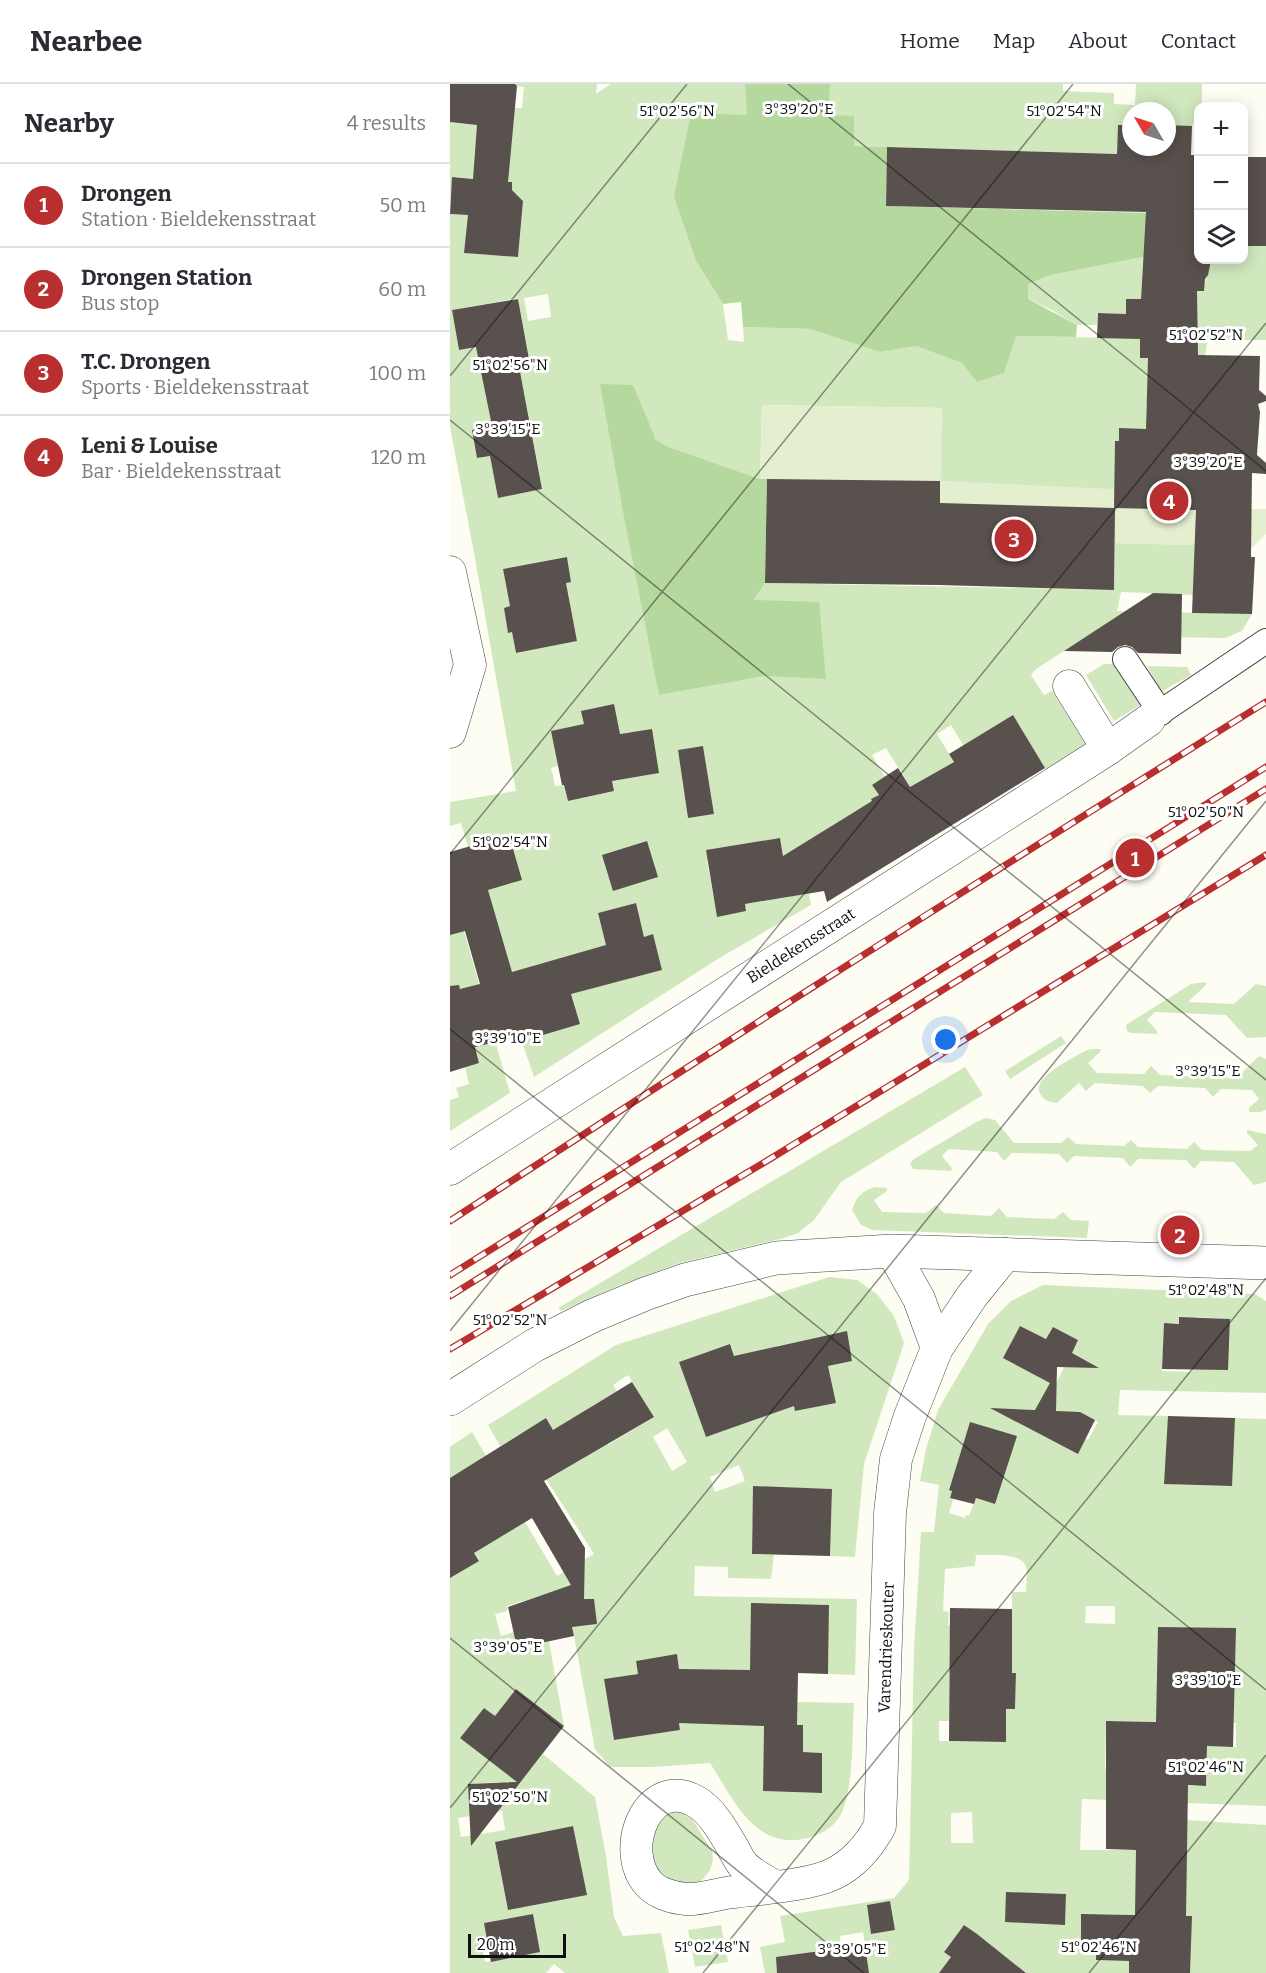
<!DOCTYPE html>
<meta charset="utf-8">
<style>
body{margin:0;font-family:Bitter,serif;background:#f7f7f7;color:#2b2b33}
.controls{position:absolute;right:18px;top:18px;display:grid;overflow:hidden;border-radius:12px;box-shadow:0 3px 15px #0003}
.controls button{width:54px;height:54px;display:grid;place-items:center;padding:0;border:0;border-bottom:2px solid #e1e1e2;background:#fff;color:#2b2b33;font:30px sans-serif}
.compass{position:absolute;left:672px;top:18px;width:54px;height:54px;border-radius:50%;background:#fff;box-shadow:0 3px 15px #0003;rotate:309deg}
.scale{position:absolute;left:18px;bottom:15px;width:98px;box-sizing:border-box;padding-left:6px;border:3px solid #101010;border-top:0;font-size:16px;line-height:21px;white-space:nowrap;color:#101010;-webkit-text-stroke:4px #fff;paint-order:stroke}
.you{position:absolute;left:496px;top:956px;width:21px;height:21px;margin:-15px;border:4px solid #fff;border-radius:50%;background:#1a73e8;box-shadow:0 0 0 9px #1a73e833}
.badge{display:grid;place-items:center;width:39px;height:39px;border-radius:50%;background:#b92e2e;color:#fff;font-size:20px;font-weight:700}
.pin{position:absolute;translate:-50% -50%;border:3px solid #fff;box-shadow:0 2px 6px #0006}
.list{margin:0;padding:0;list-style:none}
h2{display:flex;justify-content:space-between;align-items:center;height:78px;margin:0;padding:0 24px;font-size:26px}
h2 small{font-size:20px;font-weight:400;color:#7c7c81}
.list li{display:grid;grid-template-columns:39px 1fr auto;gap:18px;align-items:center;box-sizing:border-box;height:84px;padding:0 24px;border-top:2px solid #e1e1e2}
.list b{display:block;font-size:22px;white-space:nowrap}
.list p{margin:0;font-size:20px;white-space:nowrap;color:#7c7c81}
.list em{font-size:20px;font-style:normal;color:#7c7c81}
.icon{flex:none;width:33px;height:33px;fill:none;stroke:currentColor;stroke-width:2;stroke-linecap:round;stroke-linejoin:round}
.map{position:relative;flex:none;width:816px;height:1889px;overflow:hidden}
header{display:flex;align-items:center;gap:36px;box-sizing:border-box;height:84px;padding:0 30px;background:#fff;border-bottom:2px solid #e1e1e2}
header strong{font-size:28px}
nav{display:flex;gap:33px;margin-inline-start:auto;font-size:21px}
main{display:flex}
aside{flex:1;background:#fff}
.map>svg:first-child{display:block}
.green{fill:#d1e8be;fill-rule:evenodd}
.forest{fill:#b5d89e}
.pitch{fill:#e3efcf}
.building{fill:#58514d}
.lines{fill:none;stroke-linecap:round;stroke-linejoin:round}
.pedestrian-casing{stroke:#434343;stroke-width:26}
.minor-casing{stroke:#434343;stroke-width:33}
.tertiary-casing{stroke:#434343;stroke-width:34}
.pedestrian{stroke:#fff;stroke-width:24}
.minor{stroke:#fff;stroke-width:32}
.tertiary{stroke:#fff;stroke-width:33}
.rail-casing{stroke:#b92e2e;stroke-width:7}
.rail{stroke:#fff;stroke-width:4.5;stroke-dasharray:14;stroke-linecap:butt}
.ticks{fill:none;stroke:#101010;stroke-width:1.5;stroke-opacity:0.45}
.labels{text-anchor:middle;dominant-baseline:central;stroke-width:6;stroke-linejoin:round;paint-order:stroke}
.street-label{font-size:16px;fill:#101010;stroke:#fff}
.ticks-label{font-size:15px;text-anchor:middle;fill:#101010;stroke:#fff;stroke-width:6;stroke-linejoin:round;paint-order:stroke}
</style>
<header>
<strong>Nearbee</strong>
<nav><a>Home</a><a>Map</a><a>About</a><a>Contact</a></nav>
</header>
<main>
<aside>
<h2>Nearby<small>4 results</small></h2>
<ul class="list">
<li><span class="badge">1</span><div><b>Drongen</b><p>Station · Bieldekensstraat</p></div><em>50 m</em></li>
<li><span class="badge">2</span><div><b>Drongen Station</b><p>Bus stop</p></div><em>60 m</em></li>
<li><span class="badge">3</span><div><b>T.C. Drongen</b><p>Sports · Bieldekensstraat</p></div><em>100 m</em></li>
<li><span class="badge">4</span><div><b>Leni &amp; Louise</b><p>Bar · Bieldekensstraat</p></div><em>120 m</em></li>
</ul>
</aside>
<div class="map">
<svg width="816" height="1889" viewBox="0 0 816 1889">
<rect width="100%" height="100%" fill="#fefdf3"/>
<g class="green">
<path d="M65,0H147L146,10L161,0H295L298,31L246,177L273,220L278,256L294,258L293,243L360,245L430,268L466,262L512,279L554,289L565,252L668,254L738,227H747V207H753L752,199H755L759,185L755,176H794V154H801V162H816V256H758L755,271L754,318L697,317L696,332L738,333L728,408L523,400L490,397L492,324L312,321L310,395L219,363L206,356L197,339L209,611L316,592H327L304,516L315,499L664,506L665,459L746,461L743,511L671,508L667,527L802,530L792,547L775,554L637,552L586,585L581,591L594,611L602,607L641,669L601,694L563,632L523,677L501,641L487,650L504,678L476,694L466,712L436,664L422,671L435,693L422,701L429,711L422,715L425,721L407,726L372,748L355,791L361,821L271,873L84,993L70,952L82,949L84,954L130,940L111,875L50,893L39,841L14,847L60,1009L0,1047V1016L9,1013L6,1004L19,1000L15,983L29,979L12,904L0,907V822L18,763L11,739L0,742V718L66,707L24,469L0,343V130L31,132L15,169L68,173L73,117L62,106V98L3,93L0,118V38L27,41V47L62,50L65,24H72L74,3L65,2ZM98,210L101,233L78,237L74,214ZM68,214L81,286L26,263L9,266L2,226ZM79,335L92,405L48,414L40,372L27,374L22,346ZM665,357L685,358V379L665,378ZM117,473L121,497L116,499L127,557L66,569L62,548H59L54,524L60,522L53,485ZM134,640L170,650L179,648L184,670L158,676L164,707L118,717L114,701L105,702L101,684L108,682ZM253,662L264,730L238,734L228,666ZM330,754L340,813L295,820L296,827L267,832L257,776L303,768L302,759ZM185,819L194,853L203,851L212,886L166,898L148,829Z"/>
<path d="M380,0H613V7L664,9V20L685,21L686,0H752V22H748V30L742,42L717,41V27H681V41H668L667,70L404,62L379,31Z"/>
<path d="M693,173L691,215H677L676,230L648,229L647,241H627L600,225L578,215V200L601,191Z"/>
<path d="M654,580H668L692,620L664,637L636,591Z"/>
<path d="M697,582L737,583L741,591L711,608Z"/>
<path d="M756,898V901L738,918L784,920L806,900L816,902V953L797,954L776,931L705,928L697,936L707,947V950L681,949L677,947L676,941L741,900Z"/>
<path d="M611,952L616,959L560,995L555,987Z"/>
<path d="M642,965H651L650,968L638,979L647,989L694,990L701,982L710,991L756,993L764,985L772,994L788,993L809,972L816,975V1026L811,1028H799V1024L809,1015L802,1006L771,1005L763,1013L755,1004L708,1002L700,1009L693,1002L645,999L636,1007L629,999L607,1019C600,1018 594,1017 591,1011C579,994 625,973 637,966Z"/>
<path d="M515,983L533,1011L391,1098L364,1136L348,1149L334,1154L230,1179L168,1202L111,1227L108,1224Z"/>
<path d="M536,1034L545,1036L564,1059H611L618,1053L626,1060L674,1062L681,1056L688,1063L737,1065L744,1058L752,1066L800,1067L808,1061L797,1049V1046L816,1050V1098L804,1101L784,1078L751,1077L744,1085L736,1076L688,1075L680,1083L673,1074L624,1072L617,1079L609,1070L562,1069L554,1077L547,1068L499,1065L492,1072L502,1084L501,1087L463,1085L460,1079L464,1075L526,1038Z"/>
<path d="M425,1103L437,1104V1107L424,1116L432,1128L476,1129L486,1121L494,1129L541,1132L549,1124L557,1133L604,1135L613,1128L621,1136L639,1137L637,1154L422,1146L411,1141L402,1126C406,1113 412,1107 425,1103Z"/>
<path d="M379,1193L407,1196L427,1210L444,1232L454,1259L414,1380L405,1473L380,1472L382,1405L318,1403L317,1438H302V1470L324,1471L321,1495L278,1494V1483L245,1482L244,1512L407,1515L405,1591L378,1590L379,1521L309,1519L311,1573L294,1617L404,1619C402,1650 404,1701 392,1728C387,1740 373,1750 361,1753C306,1770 284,1716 260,1679L203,1683H160L145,1665L124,1552L105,1507L57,1522V1527L45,1530L51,1552L64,1548L67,1564L99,1557L114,1642L66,1605L45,1632L34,1624L10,1654L72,1696L93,1670L145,1713L156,1772L164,1833L173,1852L211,1849L219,1889H115L104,1880L96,1889H0V1491L2,1493L29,1476L24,1469L0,1405V1363L22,1348L107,1492L144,1470L96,1395L123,1379L96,1335L50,1362L38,1341L166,1261ZM397,1248L402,1277L378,1282L386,1319L346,1327L336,1283L327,1262ZM280,1260L307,1335L256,1353L229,1278ZM178,1291L204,1333L158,1361L137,1325L167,1307L163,1301ZM217,1344L237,1378L222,1387L203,1353ZM289,1381L295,1397L265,1408L260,1393ZM227,1571L233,1610L225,1611L230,1646L164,1656L154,1595L188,1590L186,1577ZM314,1641L353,1642V1668L372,1669V1709L313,1707ZM50,1698L51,1719L19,1721L18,1700ZM52,1727L55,1746L11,1753L8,1734ZM123,1742L136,1811L58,1825L45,1759ZM83,1830L86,1846L34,1839ZM63,1857L66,1873L35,1878L32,1863Z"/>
<path d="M593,1201L805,1210L816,1217V1309L670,1306L668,1331L721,1332L717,1400L781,1402L785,1334L816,1335V1722L632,1715L630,1766H686L737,1736L816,1741V1889H740L741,1832L646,1830V1876L679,1877V1889H576L514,1841L494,1867L501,1873L489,1889H419L413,1848L390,1852L391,1864L361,1868L364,1889H315L310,1863L335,1858L330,1832L444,1814L459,1796L464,1565L471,1448H484L489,1401L470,1397L476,1365L488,1326L538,1240L561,1217ZM745,1233L780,1235L779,1266L743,1285L742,1288L712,1287L714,1239L746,1240ZM570,1242L596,1255L603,1243L628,1256L605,1301L554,1274ZM627,1327L648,1338L638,1356L618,1345ZM520,1338L545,1420L526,1414L519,1432L516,1431L515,1434L499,1429L503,1415L500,1414L502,1407L499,1405ZM526,1471C539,1472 571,1467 576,1483C578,1490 576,1500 576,1508H562V1542L498,1541L499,1528L493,1527L495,1485L525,1482ZM636,1522H665V1540L635,1539ZM499,1588L566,1589L565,1625H556V1658L489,1657V1637H499ZM656,1637L786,1639V1663L757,1662L756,1702L708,1701V1686L655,1685ZM522,1728L523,1759H501V1729ZM556,1809L616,1810L615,1840L556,1838ZM440,1817L445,1846L421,1850L417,1821ZM631,1833H643V1868H631Z"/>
<path d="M221,1726L234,1730L242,1735L262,1767L263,1776L260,1786L253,1795L246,1800L225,1803L208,1794L199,1755L203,1738Z"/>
<path d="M271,1841L278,1878L245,1883L238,1846Z"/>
</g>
<g class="forest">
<path d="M295,0H380L379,31L404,32V62L437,63L436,122L704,129L705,172L693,173L601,191L578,200V215L627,241L626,253L566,252L554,289L527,298L512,279L466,262L430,268L360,245L293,243L291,218L273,220L246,177L224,112L241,29L297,31Z"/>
<path d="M150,300L183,301L206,356L219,363L310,395H317L315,499L304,516L369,518L376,595L316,592L209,611L175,438Z"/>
</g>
<path class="pitch" d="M312,321L492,324L491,397L706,407L796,425H816V450L803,463L665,459L664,506L489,501L315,499L317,395H310Z"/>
<g class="building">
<path d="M0,0H65L67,2L58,98H62V106L73,117L68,173L14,169L18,131L0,130L2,93L23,95L27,41L0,38Z"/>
<path d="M668,41H681V63H717V41L742,42L741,71H748V176H761L758,191L755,195L754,207H747L748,271L810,272L809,306L816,312V317L808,320L810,328L807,371L816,379V390L802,389L801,473H805L802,530L742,529L746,426L665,424L664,506L489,501L315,499L317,395L490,397V419L664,424L665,357H669V344L696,345L698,274H690V255L647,254L648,229L676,230V215H691L696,128L436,122L437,63L667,70Z"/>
<rect x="794" y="73" width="22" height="89"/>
<path d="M68,215L81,286L70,288L92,405L48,414L40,372L27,374L22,346L42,342L26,263L9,266L2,226Z"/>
<path d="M117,473L121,498L116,499L127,557L66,569L62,548L58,549L54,524L60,522L53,485Z"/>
<path d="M703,509L732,510L731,570L688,569L682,563L675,561L668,563L662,568L614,567Z"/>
<path d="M164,620L170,650L202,645L209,689L162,697L164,707L118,717L114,701H112L101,647L134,640L131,627Z"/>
<path d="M563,631L595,684L377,818L374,807L295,820L296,827L267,833L256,766L330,754L333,772L422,717L421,715L429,711L422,701L448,684L460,703L504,678L499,670Z"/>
<path d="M253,662L264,730L238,734L228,666Z"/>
<path d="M59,751L72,796L38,806L62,888L156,861L148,829L186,819L194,853L203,850L212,886L121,910L130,940L83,954L82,949L25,963L29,979L0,988V902L9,901L10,905L30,900L15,847L0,851V768Z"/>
<path d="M197,757L208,793L163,807L152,771Z"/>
<path d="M729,1233L780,1235L778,1286L712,1285L714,1239L729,1240Z"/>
<path d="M570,1242L596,1255L603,1243L628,1256L622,1269L649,1284L607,1283L606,1327L630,1328L645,1336L628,1370L540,1324L585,1326L600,1299L553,1274Z"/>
<path d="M397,1247L402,1277L378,1282L386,1319L345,1327L344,1322L256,1353L229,1278L280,1260L284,1272Z"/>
<path d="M182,1298L204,1333L94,1397L135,1464L134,1515H144L147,1540L122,1543L124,1552L67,1564L58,1523L121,1501L82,1434L24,1469L29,1477L0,1494V1394L96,1334L103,1346Z"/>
<path d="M718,1332L785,1334L782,1402L714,1400Z"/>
<path d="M520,1338L567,1352L545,1420L526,1414L524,1420L500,1414L502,1407L499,1406Z"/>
<path d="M303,1402L382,1405L380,1472L302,1470Z"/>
<path d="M301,1519L379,1521L378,1590L348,1589L347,1641H353V1668L372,1669V1709L313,1707L314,1642L229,1639L230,1646L164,1656L154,1595L188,1590L186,1577L227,1570L229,1585L300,1586Z"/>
<path d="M500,1524L562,1525V1589H566L565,1625H556V1658L499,1657Z"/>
<path d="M708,1543L786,1544L783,1663L757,1662L756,1702L738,1701L736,1832H742L740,1889H679V1877L646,1876V1868H631V1830L685,1831L686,1766L656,1765V1637L706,1638Z"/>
<path d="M66,1605L114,1642L21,1762L18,1700L67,1698L10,1654L34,1624L45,1632Z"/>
<path d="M123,1742L137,1811L58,1826L45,1758Z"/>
<path d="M556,1808L616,1810L615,1841L555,1838Z"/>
<path d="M440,1817L445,1846L421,1850L417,1821Z"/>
<path d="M83,1830L90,1868L41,1878L34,1839Z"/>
<path d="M514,1841L527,1850L576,1889H489L501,1873L494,1868Z"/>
<path d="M415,1861L419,1889H327L326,1873Z"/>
</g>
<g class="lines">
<defs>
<g id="pedestrian">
<path d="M675,575L711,629"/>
<path d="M699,636L816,557"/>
</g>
<g id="minor">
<path d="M0,488L20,581L0,648"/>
<path d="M619,602L658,665"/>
<path id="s1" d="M0,1085L658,665L699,636"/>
<path d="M442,1167L469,1215L487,1264"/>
<path id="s2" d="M324,1802C314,1796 302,1790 294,1782C290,1778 287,1771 284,1766C275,1750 262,1726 245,1717C198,1691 168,1766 199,1800C207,1809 223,1814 236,1815C248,1816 264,1811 276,1809C304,1805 359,1802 383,1790C404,1780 419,1762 430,1742L440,1429L446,1375L460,1332L487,1264L522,1212L556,1170"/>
</g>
<path id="tertiary" d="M0,1315L85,1261L142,1232L195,1210L235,1196L326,1174L442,1167L816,1179"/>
</defs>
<use href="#pedestrian" class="pedestrian-casing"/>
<use href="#minor" class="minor-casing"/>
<use href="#tertiary" class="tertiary-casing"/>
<use href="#pedestrian" class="pedestrian"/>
<use href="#minor" class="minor"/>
<use href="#tertiary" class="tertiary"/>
<defs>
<g id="rail">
<path d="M0,1137C270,961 542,788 816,618"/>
<path d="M0,1191L816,683"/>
<path d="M0,1212L816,705"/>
<path d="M0,1265L310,1081L816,771"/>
</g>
</defs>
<use href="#rail" class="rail-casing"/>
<use href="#rail" class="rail"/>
</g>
<path class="ticks" d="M338,0L816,387M0,292L237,0M0,336L816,996M0,770L623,0M0,945L816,1606M0,1247L816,239M0,1554L414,1889M0,1724L816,717M253,1889L816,1194M639,1889L816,1671"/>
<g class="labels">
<g class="street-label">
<text stroke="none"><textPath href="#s1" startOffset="416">Bieldekensstraat</textPath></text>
<text stroke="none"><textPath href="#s2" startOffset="687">Varendrieskouter</textPath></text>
</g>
</g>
<g class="ticks-label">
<text x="349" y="30">3°39'20"E</text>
<text x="227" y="32">51°02'56"N</text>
<text x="614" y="32">51°02'54"N</text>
<text x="756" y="256">51°02'52"N</text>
<text x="60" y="286">51°02'56"N</text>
<text x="58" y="350">3°39'15"E</text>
<text x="758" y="383">3°39'20"E</text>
<text x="756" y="733">51°02'50"N</text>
<text x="60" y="763">51°02'54"N</text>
<text x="58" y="959">3°39'10"E</text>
<text x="758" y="992">3°39'15"E</text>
<text x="756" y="1211">51°02'48"N</text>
<text x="60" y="1241">51°02'52"N</text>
<text x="58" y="1568">3°39'05"E</text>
<text x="758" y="1601">3°39'10"E</text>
<text x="756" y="1688">51°02'46"N</text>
<text x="60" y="1718">51°02'50"N</text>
<text x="262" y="1868">51°02'48"N</text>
<text x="649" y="1868">51°02'46"N</text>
<text x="402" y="1870">3°39'05"E</text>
</g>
</svg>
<div class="controls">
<button>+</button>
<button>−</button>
<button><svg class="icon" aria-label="layers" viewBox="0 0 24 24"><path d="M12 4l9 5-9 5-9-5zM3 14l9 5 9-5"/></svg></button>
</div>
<svg class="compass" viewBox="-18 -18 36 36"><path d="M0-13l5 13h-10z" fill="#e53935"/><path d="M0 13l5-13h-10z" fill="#7c7c81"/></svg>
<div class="scale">20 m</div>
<div class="you"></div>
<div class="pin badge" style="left:685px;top:774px">1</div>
<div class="pin badge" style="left:730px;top:1151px">2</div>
<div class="pin badge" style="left:564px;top:455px">3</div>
<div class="pin badge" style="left:719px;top:417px">4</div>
</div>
</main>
